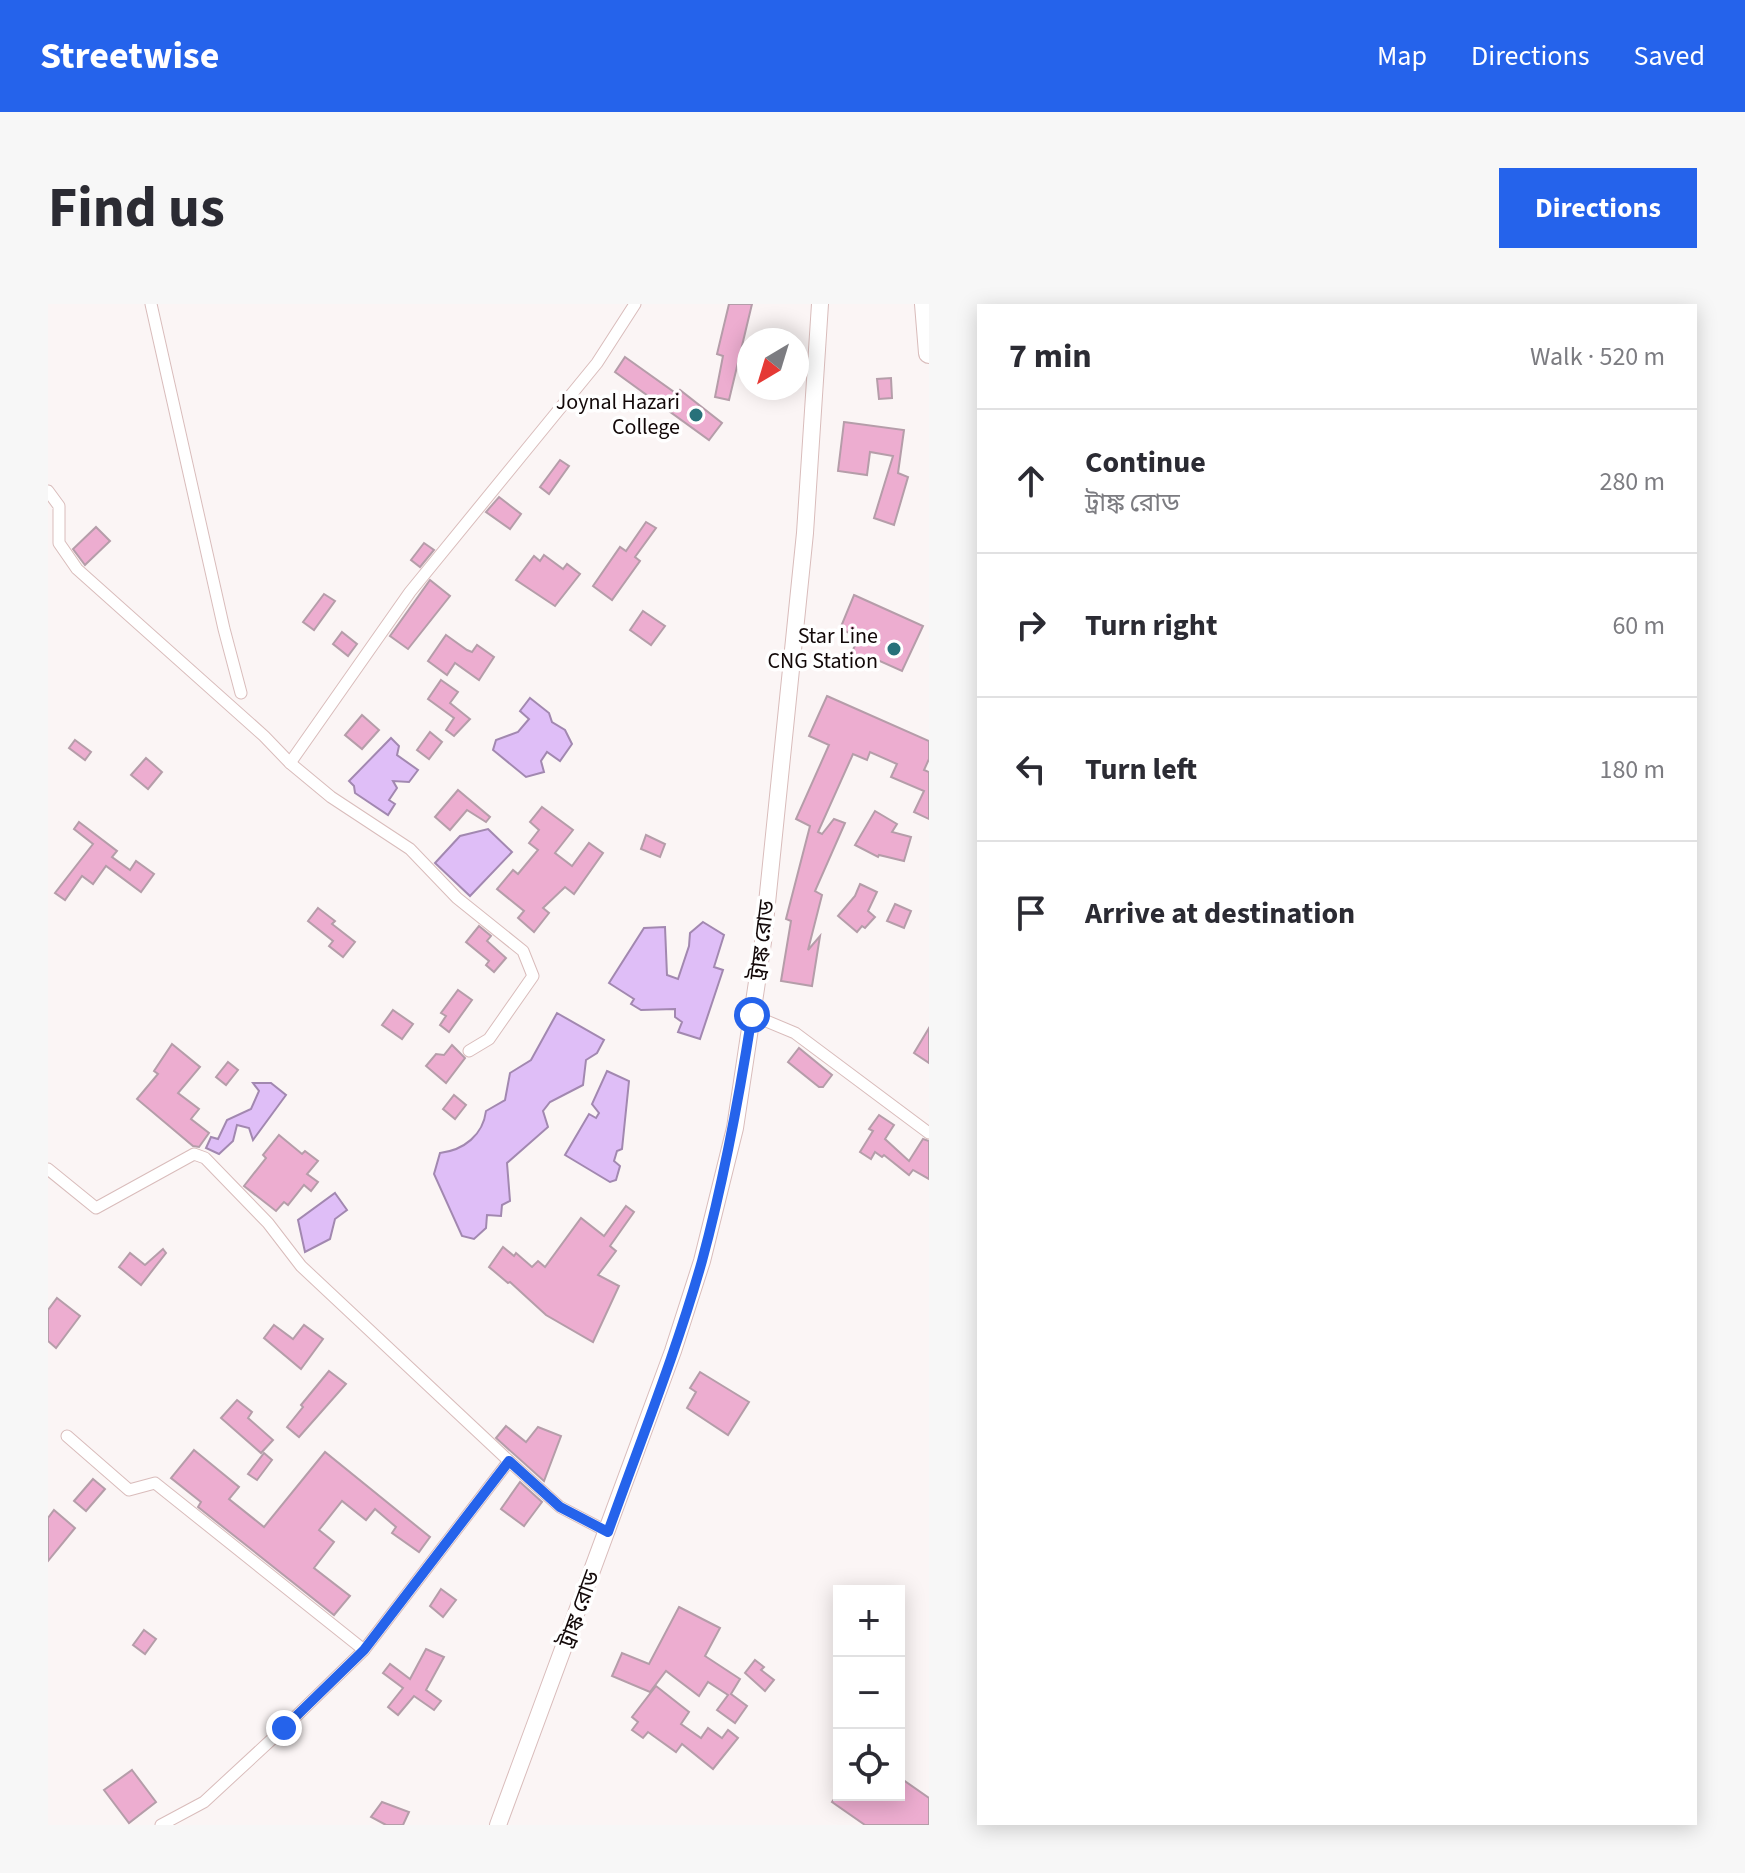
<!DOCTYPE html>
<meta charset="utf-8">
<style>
body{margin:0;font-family:"Source Sans 3","Noto Sans Bengali",sans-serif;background:#f7f7f7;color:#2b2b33}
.controls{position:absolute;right:24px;bottom:24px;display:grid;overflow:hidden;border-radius:0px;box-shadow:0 4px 20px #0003}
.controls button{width:72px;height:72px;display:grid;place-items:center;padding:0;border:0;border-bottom:2px solid #e1e1e2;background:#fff;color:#2b2b33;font:40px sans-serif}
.compass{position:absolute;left:689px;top:24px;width:72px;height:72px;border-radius:50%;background:#fff;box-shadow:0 4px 20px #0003;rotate:218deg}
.stop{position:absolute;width:24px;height:24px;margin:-18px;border:6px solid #2563eb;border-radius:50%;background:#fff}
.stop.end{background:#2563eb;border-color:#fff;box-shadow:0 2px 8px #0008}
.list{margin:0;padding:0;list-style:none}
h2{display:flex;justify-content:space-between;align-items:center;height:104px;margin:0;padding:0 32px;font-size:34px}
h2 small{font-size:26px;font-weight:400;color:#7c7c81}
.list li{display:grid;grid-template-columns:52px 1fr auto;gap:24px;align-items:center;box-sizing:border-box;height:144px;padding:0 32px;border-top:2px solid #e1e1e2}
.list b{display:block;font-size:30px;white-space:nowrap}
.list p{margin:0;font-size:26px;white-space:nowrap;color:#7c7c81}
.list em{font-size:26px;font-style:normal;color:#7c7c81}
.icon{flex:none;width:44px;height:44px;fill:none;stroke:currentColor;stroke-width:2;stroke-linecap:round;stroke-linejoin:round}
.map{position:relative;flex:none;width:881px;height:1521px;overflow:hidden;border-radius:0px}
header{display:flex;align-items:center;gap:48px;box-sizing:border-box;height:112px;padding:0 40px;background:#2563eb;color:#fff}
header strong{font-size:38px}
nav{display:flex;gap:44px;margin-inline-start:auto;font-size:28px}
.intro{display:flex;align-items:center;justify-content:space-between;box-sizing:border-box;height:192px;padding:0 48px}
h1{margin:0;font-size:56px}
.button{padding:20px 36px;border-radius:0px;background:#2563eb;color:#fff;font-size:28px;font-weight:700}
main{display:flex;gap:48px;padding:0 48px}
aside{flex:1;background:#fff;border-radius:0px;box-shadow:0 4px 20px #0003}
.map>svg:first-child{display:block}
.water{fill:#dfbef7;stroke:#a288b0;stroke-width:2}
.building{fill:#edadd0;stroke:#b59da9;stroke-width:2}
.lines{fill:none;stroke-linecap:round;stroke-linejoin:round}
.street-casing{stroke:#d9bcbb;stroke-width:13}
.secondary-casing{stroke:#d9bcbb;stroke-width:18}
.highway-casing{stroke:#d9bcbb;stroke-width:22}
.street{stroke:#fff;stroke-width:11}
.secondary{stroke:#fff;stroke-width:16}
.highway{stroke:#fff;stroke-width:20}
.route{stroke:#2563eb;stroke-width:10}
.poi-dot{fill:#28717a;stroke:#fff;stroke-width:3}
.labels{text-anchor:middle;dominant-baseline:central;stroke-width:7;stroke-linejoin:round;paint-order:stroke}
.poi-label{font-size:22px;fill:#130909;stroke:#fff;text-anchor:end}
.street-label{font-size:22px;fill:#130909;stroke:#fff}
</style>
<header>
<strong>Streetwise</strong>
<nav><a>Map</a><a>Directions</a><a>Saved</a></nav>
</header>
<div class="intro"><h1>Find us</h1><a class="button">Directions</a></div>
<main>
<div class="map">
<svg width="881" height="1521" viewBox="0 0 881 1521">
<rect width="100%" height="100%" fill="#fbf5f5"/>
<g class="water">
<path d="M482,394L501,409L504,418L517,426L524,440L512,457L499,448L493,457L496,468L478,473L445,446L448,436L470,428L481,415L472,407Z"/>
<path d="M343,434L351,442L349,451L370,466L361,478L345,477L349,484L341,496L347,500L340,511L307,489L306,482L301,477Z"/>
<path d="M440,525L464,548L422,592L387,559L412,532Z"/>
<path d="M655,618L676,631L666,663L675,666L652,735L630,728L634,718L627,713V705L593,706L583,700L586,695L561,679L596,624L617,623L619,671L630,675L641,642L642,629Z"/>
<path d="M509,709L556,736L549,749L538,756L535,781L502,798L495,807L500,823L459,859L462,897L454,901L453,912L439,911L438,924L426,935L414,932L386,870L392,849C416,846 435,831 438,807L457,796L462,769L483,756Z"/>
<path d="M559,767L581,777L574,845L569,847L566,857L572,862L568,876L562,878L517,851L541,810L548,814L551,809L544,800Z"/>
<path d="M205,779H223L238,791L205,836L201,824L189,821L185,837L171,850L158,844L163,833L170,835L179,816L203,805L211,787Z"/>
<path d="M287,889L299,906L287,915L282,935L257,948L250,916Z"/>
</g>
<g class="building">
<path d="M681,0H704L681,96L667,93L675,52L669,50Z"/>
<path d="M577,53L629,90L632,86L674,119L661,136L567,68Z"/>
<path d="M843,74L844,94L831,95L829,75Z"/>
<path d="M796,118L856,126L850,169L860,173L846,221L826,214L845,152L822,148L819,171L790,167Z"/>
<path d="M512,156L521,162L501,190L492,183Z"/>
<path d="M451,193L473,210L462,225L438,208Z"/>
<path d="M598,218L608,224L587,253L592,257L564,296L545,282L572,243L578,247Z"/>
<path d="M48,223L62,237L37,261L25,245Z"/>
<path d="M376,239L386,246L372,263L363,256Z"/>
<path d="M496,251L515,265L519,260L532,270L507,302L468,276L486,252L492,257Z"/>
<path d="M382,276L402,292L360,345L342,332Z"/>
<path d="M276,290L287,297L266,326L255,318Z"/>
<path d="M806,291L875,322L854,367L823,353L821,358L803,350L811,333L792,325Z"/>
<path d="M595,307L617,322L603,341L582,326Z"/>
<path d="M294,328L309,340L300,352L285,340Z"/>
<path d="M398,331L419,346L424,348L429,341L446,353L431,376L407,359L399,371L380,357Z"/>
<path d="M393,376L410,388L402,399L422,415L406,432L398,426L406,414L380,395Z"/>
<path d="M779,392L881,437V455L876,466L881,468V515L866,508L876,487L843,473L849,460L822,448L819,456L805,450L770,528L774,530L786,515L797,519L767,587L774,591L760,646L772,632L764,682L733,677L743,617L738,615L762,522L748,515L781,441L761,432Z"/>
<path d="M314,411L331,426L314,445L297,431Z"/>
<path d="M382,428L394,438L381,455L369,446Z"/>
<path d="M27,436L43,448L37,456L21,444Z"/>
<path d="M98,454L114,468L100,485L83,471Z"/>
<path d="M410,486L442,513L438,518L419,506L402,526L387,513Z"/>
<path d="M494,503L525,526L507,549L524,562L541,539L555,549L526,590L517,583L495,604L501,609L486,628L470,614L476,607L449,585L465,566L470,570L490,546L481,539L491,526L482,518Z"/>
<path d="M827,507L849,520L844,528L863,533L856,557L831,551L830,553L807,541Z"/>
<path d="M31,518L69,547L64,553L82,566L88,557L106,570L93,588L58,562L45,580L34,572L17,596L7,589L45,540L26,525Z"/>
<path d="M598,531L617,540L612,553L593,545Z"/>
<path d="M812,580L829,588L820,607L827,613L817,624L814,622L809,628L790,612L807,592Z"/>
<path d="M847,600L863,607L856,624L839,617Z"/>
<path d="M270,604L287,617L284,620L307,638L295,653L281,642L285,637L260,617Z"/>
<path d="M431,622L443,632L439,637L458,654L446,668L438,661L441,657L418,638Z"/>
<path d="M410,686L424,696L401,728L392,721L398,712L393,709Z"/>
<path d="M345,706L365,720L354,735L334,721Z"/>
<path d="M881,724V759L866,749Z"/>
<path d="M124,740L152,763L130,789L151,805L143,815L161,829L151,843L145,842L89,795L110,770L106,767Z"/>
<path d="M404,741L417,754L398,779L378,762L388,750L396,751Z"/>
<path d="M751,744L784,771L775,783H771L740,758Z"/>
<path d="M180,758L190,766L178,781L168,773Z"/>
<path d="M406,791L418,801L407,815L395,805Z"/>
<path d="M831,811L846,821L837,835L861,857L875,835L881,837V875L865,866L861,871L836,851L834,853L827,848L823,855L812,848L825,827L821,825Z"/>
<path d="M231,831L254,850L257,847L270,857L259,870L270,878L263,887L256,881L240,901L236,898L228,907L196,882L218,854L215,851Z"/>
<path d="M578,902L586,908L562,942L568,947L550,971L571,982L545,1038L498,1011L462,978L460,979L441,963L455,943L466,952L468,949L484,963L490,957L497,963L533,914L556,932Z"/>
<path d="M115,945L118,949L93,981L71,963L82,949L97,961Z"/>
<path d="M9,994L32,1012L8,1044L0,1037V1006Z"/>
<path d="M226,1021L245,1035L256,1021L275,1035L253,1065L216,1034Z"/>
<path d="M281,1067L298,1080L251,1133L239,1123L255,1103L253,1101Z"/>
<path d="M652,1068L701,1098L680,1131L639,1104L648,1088L642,1084Z"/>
<path d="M189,1096L204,1108L200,1114L225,1136L213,1149L173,1114Z"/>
<path d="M458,1122L478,1138L490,1123L513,1132L496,1177L448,1134Z"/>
<path d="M146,1146L191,1183L181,1195L216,1223L277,1148L382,1233L371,1248L344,1229L348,1223L327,1205L318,1216L294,1197L271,1226L286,1238L266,1264L302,1292L286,1311L150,1203L153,1198L123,1174Z"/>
<path d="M216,1149L224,1156L209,1176L200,1170Z"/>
<path d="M45,1175L57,1185L38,1207L26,1197Z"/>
<path d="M472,1178L494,1198L476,1222L453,1205Z"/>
<path d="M6,1206L27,1224L0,1257V1214Z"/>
<path d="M393,1285L408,1296L395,1313L382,1302Z"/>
<path d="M631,1303L672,1324L657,1352L692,1375L683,1390L699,1402L687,1419L669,1406L680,1391L660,1378L651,1392L618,1367L602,1388L564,1372L574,1349L601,1360Z"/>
<path d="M96,1326L108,1335L97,1350L85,1341Z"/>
<path d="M378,1345L396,1353L378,1386L393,1397L386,1406L366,1392L350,1411L340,1403L355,1384L335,1369L342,1360L362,1375Z"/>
<path d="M707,1356L716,1363L713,1366L726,1376L717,1387L697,1369Z"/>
<path d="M608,1382L641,1408L633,1420L653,1434L660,1424L674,1434L680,1426L690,1434L665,1465L634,1440L628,1448L600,1428L595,1434L584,1426L590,1418L584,1413Z"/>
<path d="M84,1466L108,1498L81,1519L56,1486Z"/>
<path d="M851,1473L881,1494V1521H817L784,1498L789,1491H851Z"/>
<path d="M334,1498L361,1508L355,1521H338L323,1513Z"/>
</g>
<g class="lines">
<defs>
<g id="street">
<path d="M103,0L176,325L193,389"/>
<path d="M0,187L11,202V239L29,265L216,432L242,459L283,493L362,545L409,594L475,647L485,672L441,735L421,747"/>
<path d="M242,459L362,288L549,59L587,0"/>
<path d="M704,711L747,729L881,829"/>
<path d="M0,865L48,904L146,850L157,854L220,919L253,962L461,1157"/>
<path d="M19,1132L81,1186L107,1179L316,1346"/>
<path d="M113,1521L156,1498L236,1424L316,1346L461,1157L512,1203L560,1228"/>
</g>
<path id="secondary" d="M450,1521L625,1047L654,957L687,824L715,638L757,229L772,0"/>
<path id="highway" d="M877,0L881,49"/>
</defs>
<use href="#street" class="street-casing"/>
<use href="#secondary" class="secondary-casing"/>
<use href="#highway" class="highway-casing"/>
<use href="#street" class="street"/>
<use href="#secondary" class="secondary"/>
<use href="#highway" class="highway"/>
</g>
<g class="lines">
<path class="route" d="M236,1424L316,1346L461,1157L512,1203L560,1228C592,1138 628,1049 654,957C676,876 691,794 704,711"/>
</g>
<g class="poi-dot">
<circle cx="648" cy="111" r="8"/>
<circle cx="846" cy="345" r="8"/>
</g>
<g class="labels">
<g class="poi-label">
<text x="632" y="98">Joynal Hazari<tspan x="632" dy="25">College</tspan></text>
<text x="830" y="332">Star Line<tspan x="830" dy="25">CNG Station</tspan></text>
</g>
<g class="street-label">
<text transform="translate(714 636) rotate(-83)">ট্রাঙ্ক রোড</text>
<text transform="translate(531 1305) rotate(-70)">ট্রাঙ্ক রোড</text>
</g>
</g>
</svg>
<div class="controls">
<button>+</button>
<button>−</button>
<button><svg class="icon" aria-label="locate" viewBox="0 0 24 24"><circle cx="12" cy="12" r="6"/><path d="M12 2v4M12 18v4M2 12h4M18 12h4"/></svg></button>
</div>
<svg class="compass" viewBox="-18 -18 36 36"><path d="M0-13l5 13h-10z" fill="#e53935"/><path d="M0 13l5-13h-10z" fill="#7c7c81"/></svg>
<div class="stop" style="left:704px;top:711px"></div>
<div class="stop end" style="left:236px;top:1424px"></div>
</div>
<aside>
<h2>7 min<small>Walk · 520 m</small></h2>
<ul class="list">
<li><svg class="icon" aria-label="ahead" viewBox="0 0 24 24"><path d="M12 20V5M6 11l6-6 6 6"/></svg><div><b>Continue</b><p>ট্রাঙ্ক রোড</p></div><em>280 m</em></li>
<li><svg class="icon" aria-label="right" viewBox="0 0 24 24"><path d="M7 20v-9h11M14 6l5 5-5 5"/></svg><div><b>Turn right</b></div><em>60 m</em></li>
<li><svg class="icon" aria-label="left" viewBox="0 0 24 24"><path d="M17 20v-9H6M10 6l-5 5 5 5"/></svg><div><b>Turn left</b></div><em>180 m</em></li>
<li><svg class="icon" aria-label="arrive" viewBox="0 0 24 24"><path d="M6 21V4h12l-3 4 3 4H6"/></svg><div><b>Arrive at destination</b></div></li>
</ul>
</aside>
</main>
